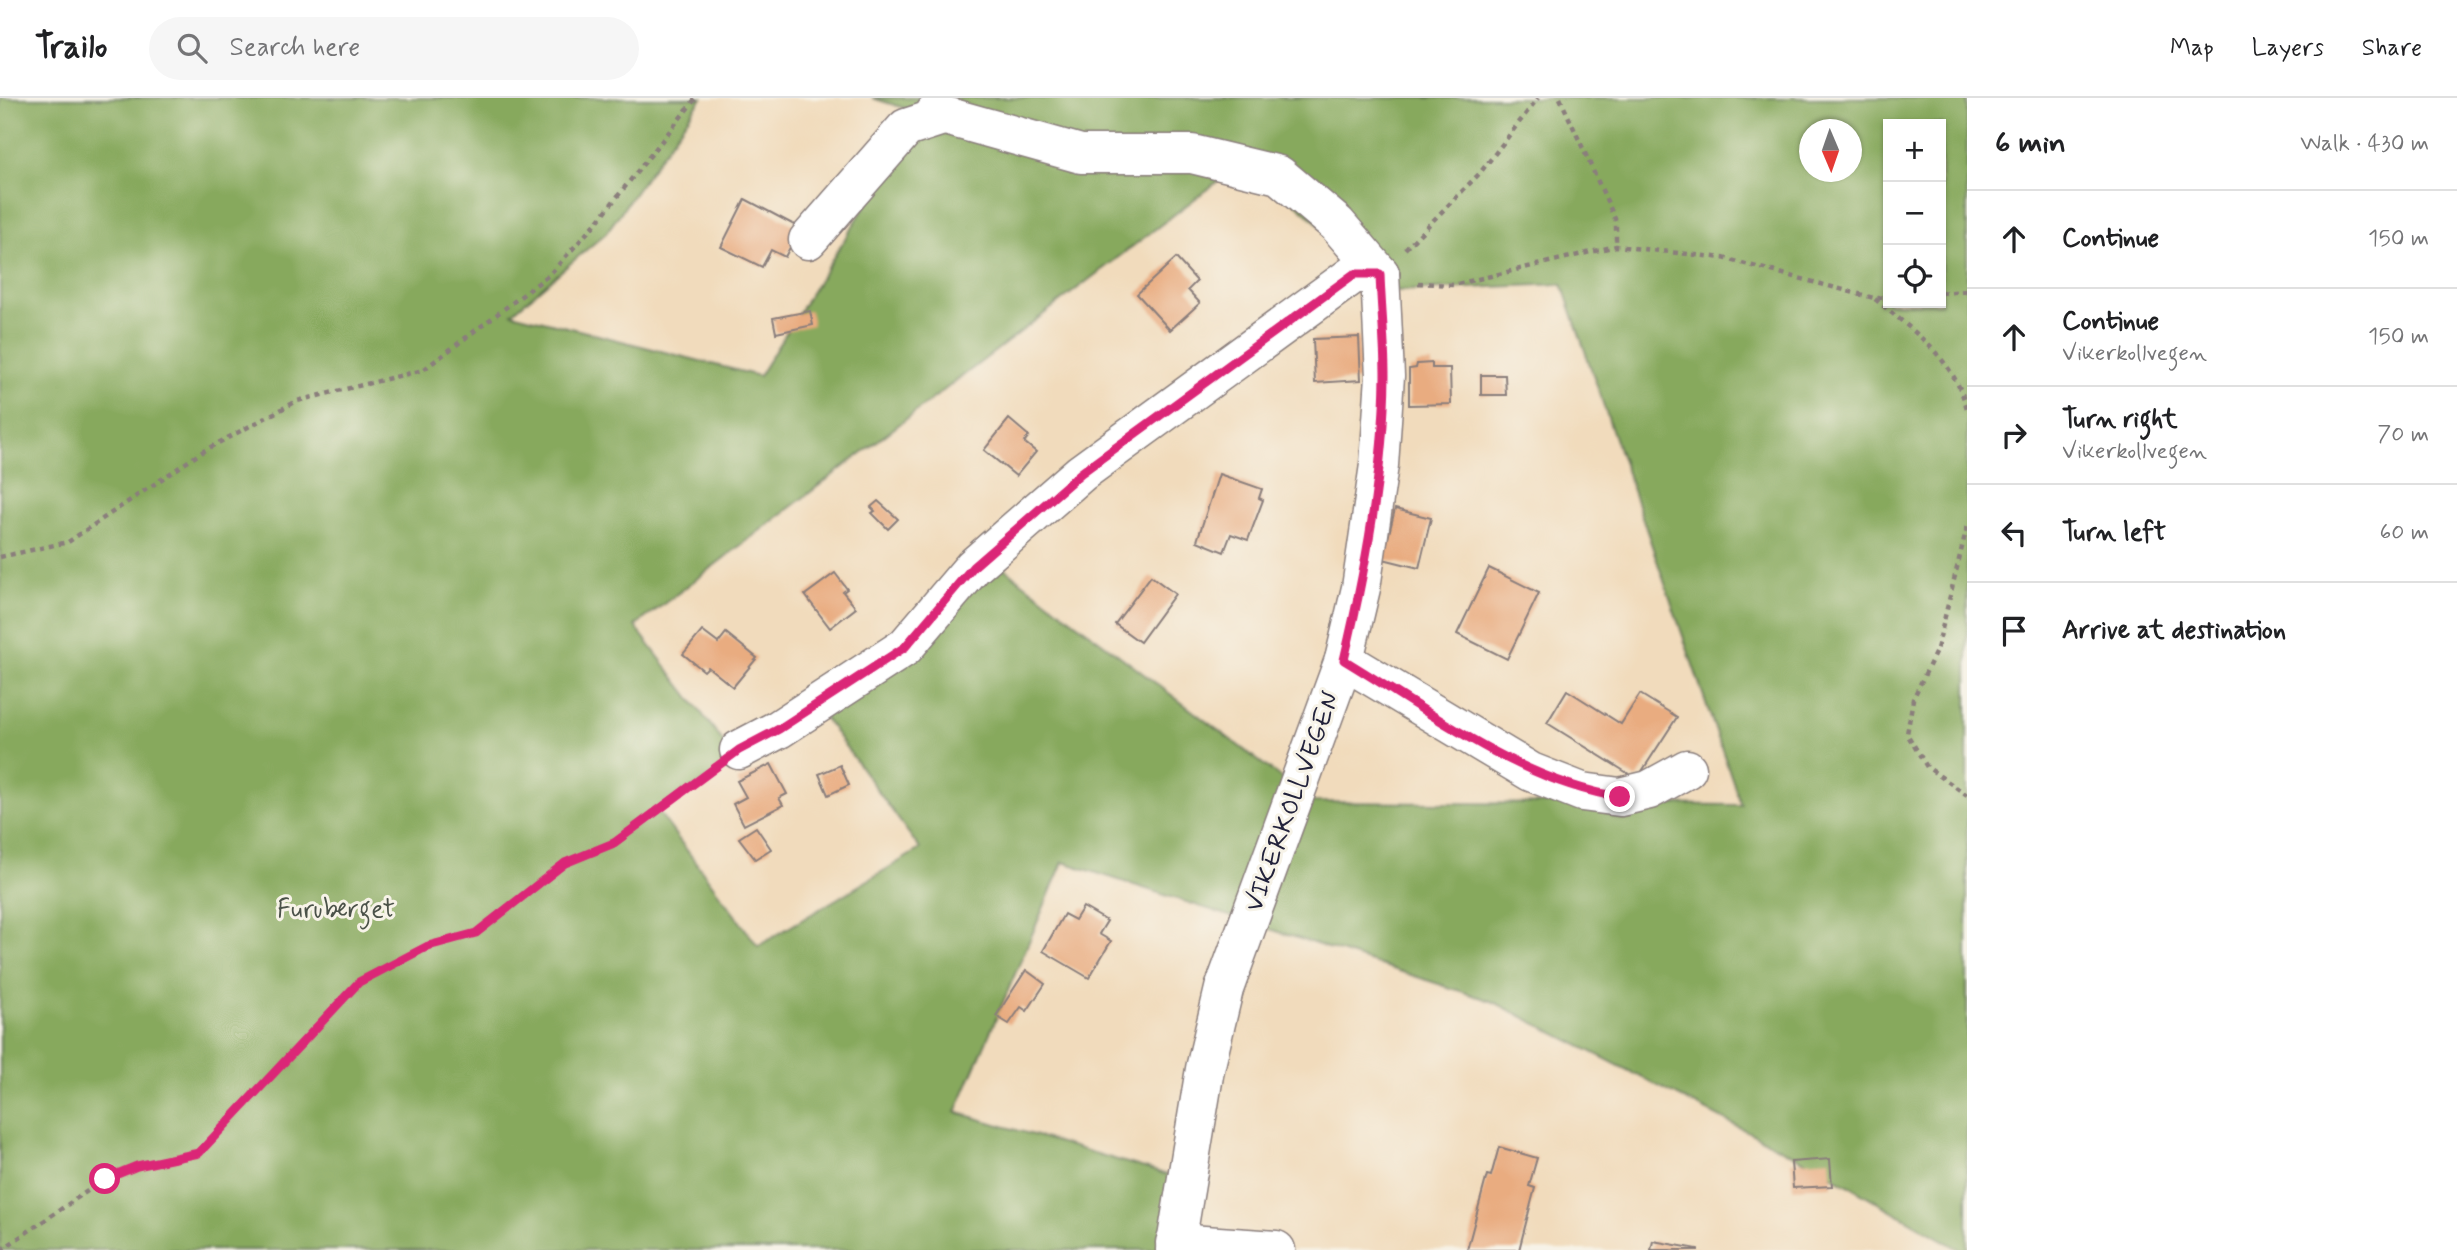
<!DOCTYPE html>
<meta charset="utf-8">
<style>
body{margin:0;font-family:Mynerve,sans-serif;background:#f6f6f6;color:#202124}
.controls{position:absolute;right:21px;top:21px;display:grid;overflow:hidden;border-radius:0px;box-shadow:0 2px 5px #0004}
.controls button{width:63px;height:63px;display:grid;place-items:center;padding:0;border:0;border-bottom:2px solid #e0e0e0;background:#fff;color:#202124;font:35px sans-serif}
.compass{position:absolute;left:1799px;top:21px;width:63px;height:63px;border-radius:50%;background:#fff;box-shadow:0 2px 5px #0004;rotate:178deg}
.stop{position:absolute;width:21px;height:21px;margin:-16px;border:5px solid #db2777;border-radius:50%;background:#fff}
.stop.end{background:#db2777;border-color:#fff;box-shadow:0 2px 7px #0008}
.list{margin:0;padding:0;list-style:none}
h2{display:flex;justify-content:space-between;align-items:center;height:91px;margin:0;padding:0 28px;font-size:30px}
h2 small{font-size:23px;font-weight:400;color:#757577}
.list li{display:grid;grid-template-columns:46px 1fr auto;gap:21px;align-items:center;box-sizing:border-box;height:98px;padding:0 28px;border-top:2px solid #e0e0e0}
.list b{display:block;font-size:26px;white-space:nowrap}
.list p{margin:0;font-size:23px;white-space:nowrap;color:#757577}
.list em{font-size:23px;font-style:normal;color:#757577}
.icon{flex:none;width:38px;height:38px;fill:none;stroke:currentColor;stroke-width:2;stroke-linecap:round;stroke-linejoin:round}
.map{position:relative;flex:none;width:1967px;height:1152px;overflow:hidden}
header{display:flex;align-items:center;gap:42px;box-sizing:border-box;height:98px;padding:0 35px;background:#fff;border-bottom:2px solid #e0e0e0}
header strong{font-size:33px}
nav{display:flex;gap:38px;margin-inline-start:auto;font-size:24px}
.search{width:490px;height:63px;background:#f6f6f6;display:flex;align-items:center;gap:18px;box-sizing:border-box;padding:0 24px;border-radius:38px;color:#757577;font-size:26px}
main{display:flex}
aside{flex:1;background:#fff}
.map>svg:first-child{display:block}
.forest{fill:#87a95d;stroke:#54664c;stroke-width:2;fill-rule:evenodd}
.building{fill:#e9ac80}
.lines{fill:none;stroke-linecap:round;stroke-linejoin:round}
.minor-casing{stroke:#8a7e7c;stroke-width:41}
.path{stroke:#8a7e7c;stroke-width:4.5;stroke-dasharray:5 5;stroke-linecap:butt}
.minor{stroke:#fff;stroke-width:38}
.route{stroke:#db2777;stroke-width:9}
.labels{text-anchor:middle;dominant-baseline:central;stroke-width:6;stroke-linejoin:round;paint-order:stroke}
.street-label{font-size:26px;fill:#22223b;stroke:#f7f3e8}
.park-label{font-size:26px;fill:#4b5249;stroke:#f7f3e8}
</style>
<header>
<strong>Trailo</strong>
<div class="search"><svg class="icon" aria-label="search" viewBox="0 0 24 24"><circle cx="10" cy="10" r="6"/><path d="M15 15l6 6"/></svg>Search here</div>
<nav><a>Map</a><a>Layers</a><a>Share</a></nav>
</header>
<main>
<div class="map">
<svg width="1967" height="1152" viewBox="0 0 1967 1152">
<rect width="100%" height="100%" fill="#f7f3e8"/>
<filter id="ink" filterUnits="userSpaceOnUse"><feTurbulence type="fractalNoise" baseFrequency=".0143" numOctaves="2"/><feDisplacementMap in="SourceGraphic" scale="14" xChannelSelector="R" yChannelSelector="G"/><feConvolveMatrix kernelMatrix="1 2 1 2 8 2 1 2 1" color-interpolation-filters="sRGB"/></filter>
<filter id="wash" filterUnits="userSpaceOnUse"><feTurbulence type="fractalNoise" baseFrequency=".00686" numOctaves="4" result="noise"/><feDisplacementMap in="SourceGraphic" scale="28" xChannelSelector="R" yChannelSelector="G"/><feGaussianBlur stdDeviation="1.57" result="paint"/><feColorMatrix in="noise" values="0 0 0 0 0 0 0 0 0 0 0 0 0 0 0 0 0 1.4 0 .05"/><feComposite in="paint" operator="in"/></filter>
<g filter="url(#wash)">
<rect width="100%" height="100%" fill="#f1dbbc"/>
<path class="forest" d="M0,0H702L606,135L512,215L759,278L923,16L872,0H1967V1152H1960L1815,1068L1494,904L1063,764L956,1014L1195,1085L1188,1152H0ZM1888,26H1941V205H1888ZM1810,32H1852V74H1810ZM1230,74L1271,84L1395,193L1562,186L1741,707L1313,704L976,449L905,542L816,608L920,751L758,848L657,712L738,663L635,528Z"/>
<g id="blocks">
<g class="building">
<path d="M745,101L800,130L785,159L771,152L762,169L721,149Z"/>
<path d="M1176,160L1197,183L1188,192L1200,205L1170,232L1137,196Z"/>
<path d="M810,213L813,227L776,235L773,220Z"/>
<path d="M1359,239L1361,282L1315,285L1313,241Z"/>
<path d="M1432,265V270H1450L1451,306L1409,307V271L1416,270L1417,266Z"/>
<path d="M1481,277H1505L1506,297H1481Z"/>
<path d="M1009,321L1029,338L1024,344L1036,354L1016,378L984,352Z"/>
<path d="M1219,376L1262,391L1259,400L1263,402L1248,442L1231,436L1224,454L1197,443Z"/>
<path d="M878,403L898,421L888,431L872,415L875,413L871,409Z"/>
<path d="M1395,411L1431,420L1419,470L1383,461Z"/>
<path d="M1489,470L1539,495L1507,561L1457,536Z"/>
<path d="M835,475L847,491L843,494L856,510L830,530L805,497Z"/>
<path d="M1151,478L1175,496L1140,544L1115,526Z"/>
<path d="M702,533L718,545L726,535L757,560L733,589L708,569L704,573L683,556Z"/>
<path d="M1567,592L1621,626L1640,596L1677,619L1637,681L1547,625Z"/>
<path d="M771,666L787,696L779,700L783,707L744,727L733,706L746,699L737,683Z"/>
<path d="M840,667L849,687L828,697L819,676Z"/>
<path d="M756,729L771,751L755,761L739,740Z"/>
<path d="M1083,809L1107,823L1099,836L1111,843L1089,880L1043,853L1064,816L1075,822Z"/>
<path d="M1026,872L1045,886L1027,913L1021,909L1009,926L996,918Z"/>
<path d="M1499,1049L1537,1060L1529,1088L1535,1090L1519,1152H1467L1487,1077L1491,1078Z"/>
<path d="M1830,1061L1832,1088L1793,1090L1791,1064Z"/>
<path d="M1653,1143L1698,1151V1152H1651Z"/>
</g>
</g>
</g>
<g filter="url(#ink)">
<use href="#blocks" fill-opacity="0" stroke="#8a7e7c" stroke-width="2"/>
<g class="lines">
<defs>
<g id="minor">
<path d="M935,15L1081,56H1192L1279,77L1337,126L1380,176"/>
<path d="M808,142L906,30L943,18"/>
<path d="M1344,562L1531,674L1582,694L1620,699L1649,692L1687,671"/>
<path d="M739,652L779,631L905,549L973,469L1081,375L1354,176H1380"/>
<path d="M1175,1145L1276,1152"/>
<path d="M1175,1152L1205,971L1224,891L1344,562L1361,490L1379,367L1385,278L1380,176"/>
</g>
</defs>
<use href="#minor" class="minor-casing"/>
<g class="path">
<path d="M1560,0L1616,123V148"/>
<path d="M1405,151L1480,75L1538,0"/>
<path d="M1418,185L1453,187L1616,148L1723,160L1874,200L1888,199"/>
<path d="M1941,195L1967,193"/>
<path d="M1875,201C1913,233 1954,260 1967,311"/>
<path d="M1967,429L1937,551L1913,601L1907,636L1927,669L1967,697"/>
<path d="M0,459L68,444L205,352L297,303L423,272L549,177L597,124L696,0"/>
<path d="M1,1152L105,1081L137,1068L199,1055L359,884L428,848L476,835L565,764L614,745L709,674"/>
</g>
<use href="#minor" class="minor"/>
</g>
</g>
<g class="lines" filter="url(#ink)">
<path class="route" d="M105,1081L137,1068L199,1055L359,884L428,848L476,835L565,765L614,745L739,652L779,631L905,549L973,469L1081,375L1354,176H1380C1381,210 1385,244 1385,278C1384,373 1366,470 1344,562C1430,614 1521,684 1620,699"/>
</g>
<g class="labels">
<g class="street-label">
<text transform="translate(1293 704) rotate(-70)">VIKERKOLLVEGEN</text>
</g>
<g class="park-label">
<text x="336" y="812">Furuberget</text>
</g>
</g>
</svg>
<div class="controls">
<button>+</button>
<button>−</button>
<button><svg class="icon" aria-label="locate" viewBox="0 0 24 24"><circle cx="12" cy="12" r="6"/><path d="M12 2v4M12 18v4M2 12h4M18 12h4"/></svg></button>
</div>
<svg class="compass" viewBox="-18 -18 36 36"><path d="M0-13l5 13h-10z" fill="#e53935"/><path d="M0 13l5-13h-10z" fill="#757577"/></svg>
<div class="stop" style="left:105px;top:1081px"></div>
<div class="stop end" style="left:1620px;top:699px"></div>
</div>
<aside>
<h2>6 min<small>Walk · 430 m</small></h2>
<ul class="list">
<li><svg class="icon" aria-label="ahead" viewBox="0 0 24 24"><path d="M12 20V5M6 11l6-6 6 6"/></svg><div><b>Continue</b></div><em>150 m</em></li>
<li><svg class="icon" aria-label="ahead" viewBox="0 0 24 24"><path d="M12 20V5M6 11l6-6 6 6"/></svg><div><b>Continue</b><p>Vikerkollvegen</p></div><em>150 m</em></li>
<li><svg class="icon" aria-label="right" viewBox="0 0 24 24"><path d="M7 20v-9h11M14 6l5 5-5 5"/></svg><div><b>Turn right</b><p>Vikerkollvegen</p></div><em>70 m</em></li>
<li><svg class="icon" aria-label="left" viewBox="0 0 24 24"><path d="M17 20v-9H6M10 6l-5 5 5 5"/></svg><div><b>Turn left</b></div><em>60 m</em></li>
<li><svg class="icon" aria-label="arrive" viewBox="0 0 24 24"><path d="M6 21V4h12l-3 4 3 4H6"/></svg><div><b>Arrive at destination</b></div></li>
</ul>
</aside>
</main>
